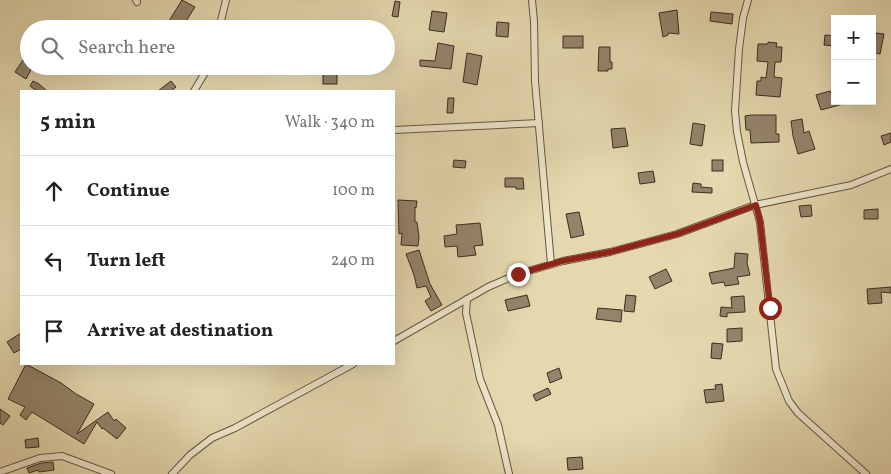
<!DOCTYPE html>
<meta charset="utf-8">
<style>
body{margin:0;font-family:Vollkorn,serif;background:#f2f2f2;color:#222}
.controls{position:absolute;right:15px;top:15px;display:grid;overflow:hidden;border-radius:0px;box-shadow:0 5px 20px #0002}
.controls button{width:45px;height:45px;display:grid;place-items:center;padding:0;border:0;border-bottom:1px solid #e0e0e0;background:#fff;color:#222;font:25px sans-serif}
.stop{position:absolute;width:15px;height:15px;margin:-11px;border:4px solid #8f2418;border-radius:50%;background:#fff}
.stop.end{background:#8f2418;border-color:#fff;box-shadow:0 1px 5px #0008}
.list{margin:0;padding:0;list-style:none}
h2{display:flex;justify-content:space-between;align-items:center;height:65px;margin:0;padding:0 20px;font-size:21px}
h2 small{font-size:16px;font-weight:400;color:#767676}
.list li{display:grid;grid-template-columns:32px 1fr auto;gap:15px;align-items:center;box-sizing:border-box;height:70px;padding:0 20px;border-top:1px solid #e0e0e0}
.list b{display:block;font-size:19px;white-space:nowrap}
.list em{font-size:16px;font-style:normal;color:#767676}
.icon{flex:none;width:28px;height:28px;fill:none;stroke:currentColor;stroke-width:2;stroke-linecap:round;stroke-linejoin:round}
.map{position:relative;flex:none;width:891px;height:474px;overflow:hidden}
.search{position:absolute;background:#fff;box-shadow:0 5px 20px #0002;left:20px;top:20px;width:375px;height:55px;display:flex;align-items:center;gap:12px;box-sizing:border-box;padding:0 18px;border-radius:28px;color:#767676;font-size:19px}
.panel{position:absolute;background:#fff;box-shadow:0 5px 20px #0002;left:20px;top:90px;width:375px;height:275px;border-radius:0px}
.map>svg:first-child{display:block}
.building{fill:#94846b;stroke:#3d2a21}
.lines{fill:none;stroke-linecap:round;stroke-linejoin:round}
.minor-casing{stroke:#675644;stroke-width:8}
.minor{stroke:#eee6cb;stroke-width:6}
.route{stroke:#8f2418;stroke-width:6}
</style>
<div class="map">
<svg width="891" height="474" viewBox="0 0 891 474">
<rect width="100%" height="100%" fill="#e5d8af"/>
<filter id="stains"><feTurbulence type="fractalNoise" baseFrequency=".004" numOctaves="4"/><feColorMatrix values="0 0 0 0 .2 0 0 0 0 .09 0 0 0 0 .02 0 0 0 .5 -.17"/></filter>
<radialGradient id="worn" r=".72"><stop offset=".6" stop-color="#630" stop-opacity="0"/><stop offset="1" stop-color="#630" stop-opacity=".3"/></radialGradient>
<g class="building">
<path d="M182,0L195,7L181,29H164Z"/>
<path d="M395,1L400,2L398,17L392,16Z"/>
<path d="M677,10L679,34L668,33V35L663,37L659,13Z"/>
<path d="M432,11L447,13L444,32L429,30Z"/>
<path d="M711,12L733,14L732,24L710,21Z"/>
<path d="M497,22L509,23L508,37L496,36Z"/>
<path d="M876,33L884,34L880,54L872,52V44H874Z"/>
<path d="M825,35L835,36V46L824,45Z"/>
<rect x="563" y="36" width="20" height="12"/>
<path d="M768,42L777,43L776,47H782L781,62H775L774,77L782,78L780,97L756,95L757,81H761V77L766,78L768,62L757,61L758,44H768Z"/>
<path d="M438,43L454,46L451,69L420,66V60L435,61Z"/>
<path d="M599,47H610V62H612V69H608V71H598Z"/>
<path d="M467,53L482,56L477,85L463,82Z"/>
<path d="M23,60L29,63V66H33L26,79L15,72Z"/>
<rect x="323" y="70" width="14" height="14"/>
<path d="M33,81L39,84L47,91H37L30,86Z"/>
<path d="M171,81L176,87L171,91H158Z"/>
<path d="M830,91L833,98H835V101H846L847,103L821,110L816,95Z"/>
<path d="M448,98H454L453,113H447Z"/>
<path d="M751,115H776V134H779V142L751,143L750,130H746L745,116Z"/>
<path d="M802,119L804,133L809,131L815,149L798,154L793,136L791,121Z"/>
<path d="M693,123L705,125L702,146L690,144Z"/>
<path d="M625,128L628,146L613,148L611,129Z"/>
<path d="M891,133V142L884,145L881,136Z"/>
<path d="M454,160L466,161L465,168L453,167Z"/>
<rect x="712" y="160" width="11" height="11"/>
<path d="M653,171L655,182L640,184L638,173Z"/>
<path d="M505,178H523L524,189H516V187H505Z"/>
<path d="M693,183L701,184V187L712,188V193L692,192Z"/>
<path d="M398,200L417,201L416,208L415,207V222H417L419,237L418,246L401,245L402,233L399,234Z"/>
<path d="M811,205L812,216L801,217L799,206Z"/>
<path d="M878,209V219H864V210Z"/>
<path d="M579,212L584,235L571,238L566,214Z"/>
<path d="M480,223L483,245L474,246L476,255L458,257L457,246L445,247L444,236L457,234L456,225Z"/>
<path d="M419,250L430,284L442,305L431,311L425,301L431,297L426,286L417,288L414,275L406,254Z"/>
<path d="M735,253L748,254L747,263L750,275L737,277L739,284L725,286L724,282L712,284L709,273L734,268Z"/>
<path d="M666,269L672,281L655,289L649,277Z"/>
<path d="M891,287V293L881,292L882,303L868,304L867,289Z"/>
<path d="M527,295L530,306L508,311L505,300Z"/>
<path d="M626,295L636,296L634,312L624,311Z"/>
<path d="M744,296L745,312L727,313V317L720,316L721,307L732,308L731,297Z"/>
<path d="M598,308L622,310L621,322L596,319Z"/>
<path d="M742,328V341L727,342V329Z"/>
<path d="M21,333V349L14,353L7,342Z"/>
<path d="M712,343L723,344L721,359L711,358Z"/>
<path d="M26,364L61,383L76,394L94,404L77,434L108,412L114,421L116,419L126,428L117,439L103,428L102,429L97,422L84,444L32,412L26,420L20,415L25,407L8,399Z"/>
<path d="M559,368L562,378L550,383L547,373Z"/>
<path d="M722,384L724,401L706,403L704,390L716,389L715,385Z"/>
<path d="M548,388L551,394L536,401L533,395Z"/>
<path d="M0,409L10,416L3,425L0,423Z"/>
<path d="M38,438L39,447L26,448L25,440Z"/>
<path d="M582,457L583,469L568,470L567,458Z"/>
<path d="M53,462L54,470L39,472L38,470L29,473L27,468L41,463Z"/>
</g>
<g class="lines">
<defs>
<g id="minor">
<path d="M136,0L137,2"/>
<path d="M532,0L534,21L535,81L551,264"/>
<path d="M748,0L743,18L739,49L735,111L737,132L743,162L760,222L776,369L789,401L798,413L866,474"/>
<path d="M219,29L226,0"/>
<path d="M194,91L209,66"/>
<path d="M394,130L539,123"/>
<path d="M467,299L466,313L480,379L498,425L509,474"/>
<path d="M394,341L488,287L518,274L563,261L610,252L677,234L755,205L851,185L891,169"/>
<path d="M0,472L40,458L62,456L111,474"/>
<path d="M172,474L190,455L212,438L235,428L353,364"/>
</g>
</defs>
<use href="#minor" class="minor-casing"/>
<use href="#minor" class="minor"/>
</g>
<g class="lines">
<path class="route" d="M518,274L562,261L610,252L677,234L756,205L760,222L770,308"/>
</g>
<rect width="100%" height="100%" filter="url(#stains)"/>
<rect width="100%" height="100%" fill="url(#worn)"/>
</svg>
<div class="controls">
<button>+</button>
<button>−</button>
</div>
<div class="stop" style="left:770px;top:308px"></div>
<div class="stop end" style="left:518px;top:274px"></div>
<div class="search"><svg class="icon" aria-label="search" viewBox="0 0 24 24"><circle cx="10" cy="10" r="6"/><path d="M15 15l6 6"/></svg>Search here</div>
<section class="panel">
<h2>5 min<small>Walk · 340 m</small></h2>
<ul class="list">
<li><svg class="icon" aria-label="ahead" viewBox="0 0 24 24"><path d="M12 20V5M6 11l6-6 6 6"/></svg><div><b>Continue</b></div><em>100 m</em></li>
<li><svg class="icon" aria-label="left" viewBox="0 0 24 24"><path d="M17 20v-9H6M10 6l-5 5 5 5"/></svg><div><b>Turn left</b></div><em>240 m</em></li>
<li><svg class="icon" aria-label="arrive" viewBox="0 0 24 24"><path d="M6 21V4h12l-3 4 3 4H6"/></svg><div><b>Arrive at destination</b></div></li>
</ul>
</section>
</div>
